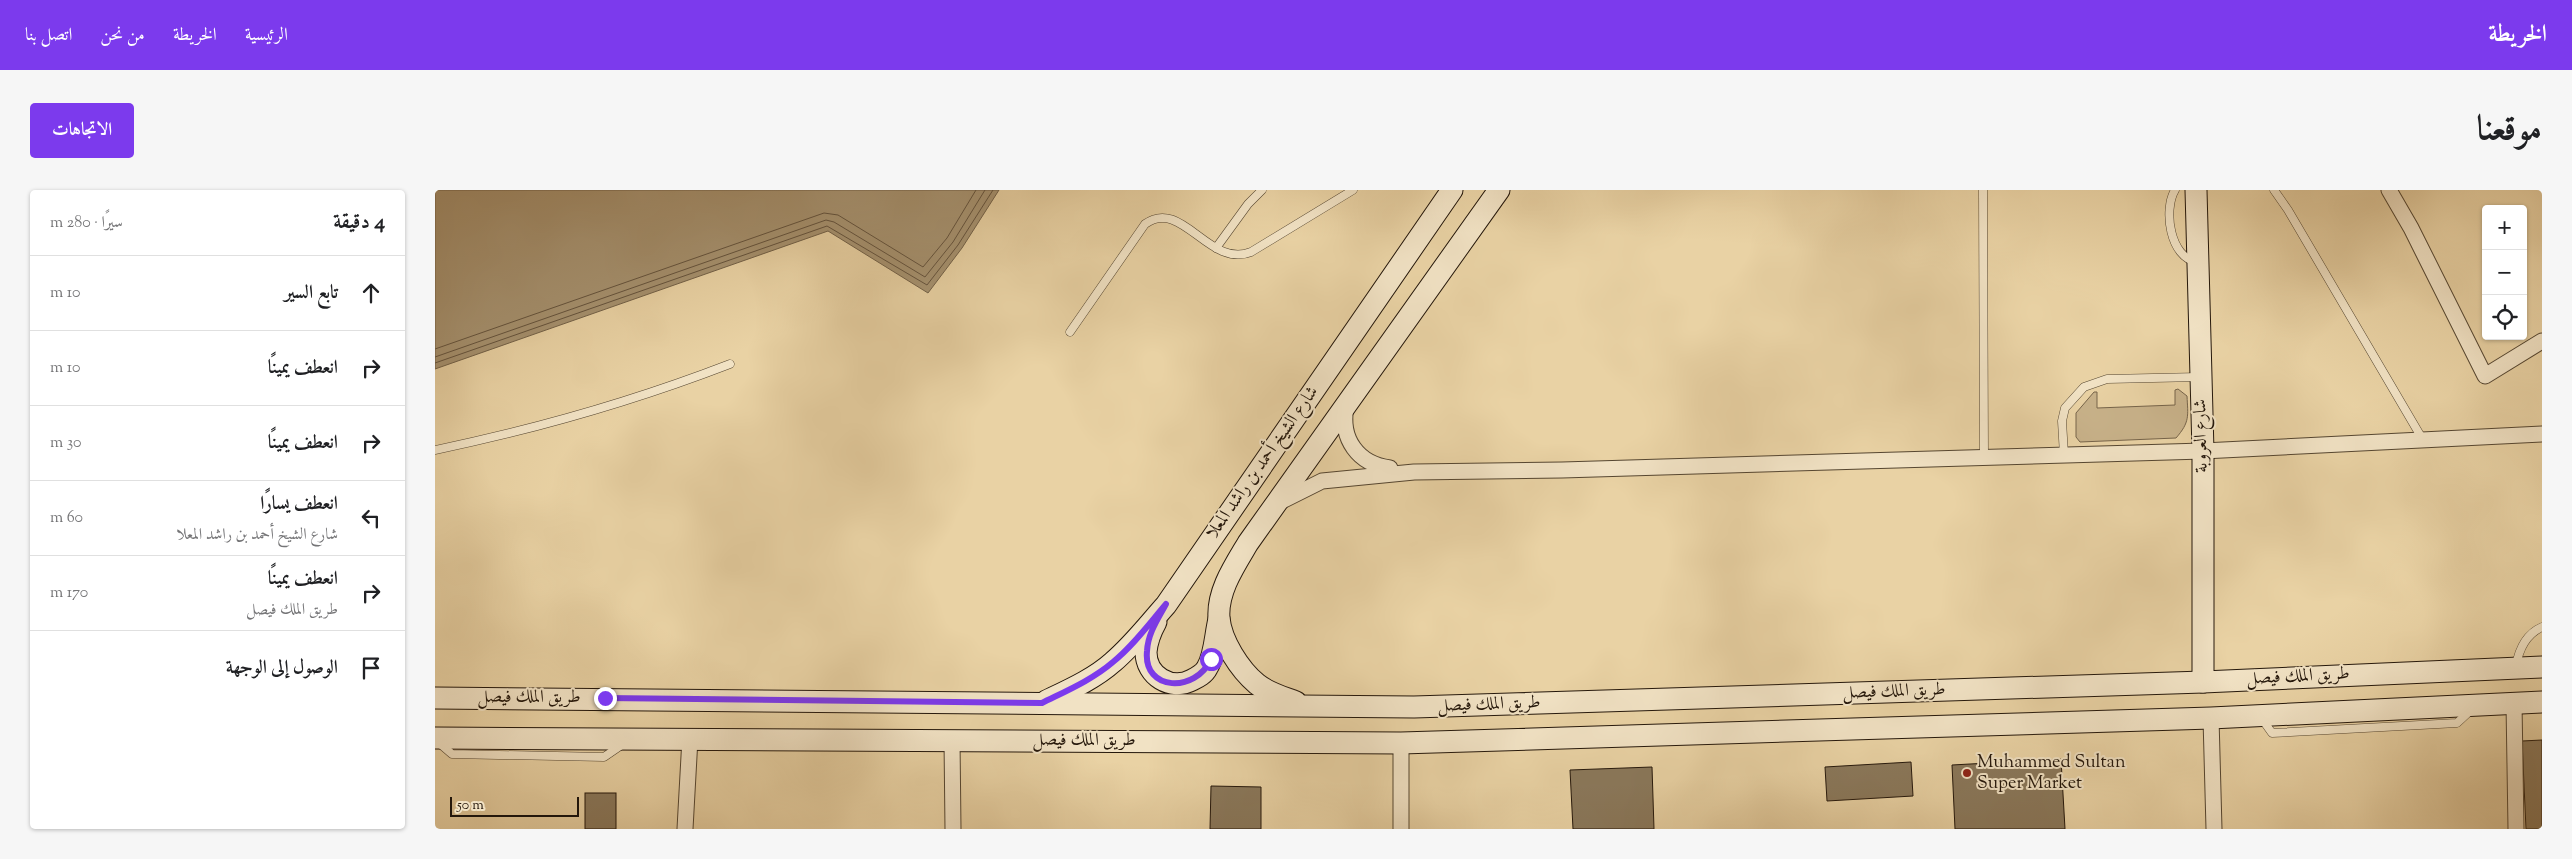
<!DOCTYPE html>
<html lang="ar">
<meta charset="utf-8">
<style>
body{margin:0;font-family:"Sorts Mill Goudy",Amiri,serif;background:#f6f6f6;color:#202124;direction:rtl}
.controls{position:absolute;right:15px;top:15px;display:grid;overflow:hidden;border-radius:5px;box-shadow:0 1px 4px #0004}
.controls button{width:45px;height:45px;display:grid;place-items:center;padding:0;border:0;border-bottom:1px solid #e0e0e0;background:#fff;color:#202124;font:25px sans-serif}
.scale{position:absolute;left:15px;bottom:12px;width:129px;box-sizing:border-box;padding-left:5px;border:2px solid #24170b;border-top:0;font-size:14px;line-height:18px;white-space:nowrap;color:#24170b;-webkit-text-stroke:4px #f1e2c4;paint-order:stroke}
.stop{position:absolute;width:15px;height:15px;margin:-11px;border:4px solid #7c3aed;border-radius:50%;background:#fff}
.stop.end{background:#7c3aed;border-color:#fff;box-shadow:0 1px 5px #0008}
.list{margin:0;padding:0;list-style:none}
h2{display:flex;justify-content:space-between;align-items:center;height:65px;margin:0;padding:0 20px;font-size:21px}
h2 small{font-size:16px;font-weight:400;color:#757577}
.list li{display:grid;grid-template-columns:32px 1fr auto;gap:15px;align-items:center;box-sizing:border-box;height:75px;padding:0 20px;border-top:1px solid #e0e0e0}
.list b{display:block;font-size:19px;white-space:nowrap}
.list p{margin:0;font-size:16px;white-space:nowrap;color:#757577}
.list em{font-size:16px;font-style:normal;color:#757577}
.icon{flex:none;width:28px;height:28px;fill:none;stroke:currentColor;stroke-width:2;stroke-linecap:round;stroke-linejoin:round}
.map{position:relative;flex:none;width:2107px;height:639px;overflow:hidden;direction:ltr;border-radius:5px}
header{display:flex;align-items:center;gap:30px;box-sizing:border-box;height:70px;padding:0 25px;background:#7c3aed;color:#fff}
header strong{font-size:24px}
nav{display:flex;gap:28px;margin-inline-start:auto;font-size:18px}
.intro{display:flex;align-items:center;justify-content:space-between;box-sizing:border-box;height:120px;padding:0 30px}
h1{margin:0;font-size:35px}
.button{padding:12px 22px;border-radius:5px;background:#7c3aed;color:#fff;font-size:18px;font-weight:700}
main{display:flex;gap:30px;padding:0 30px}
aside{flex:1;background:#fff;border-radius:5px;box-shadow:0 1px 4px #0004}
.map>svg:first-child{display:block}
.green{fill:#c8b28a;stroke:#76644a}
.water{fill:#a69270;stroke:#726148}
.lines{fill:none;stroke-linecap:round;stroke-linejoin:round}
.shore{stroke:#65543e;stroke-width:1}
.building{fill:#8a785b;stroke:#24170b}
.lane-casing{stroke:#554631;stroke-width:9}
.street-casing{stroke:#554631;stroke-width:17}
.secondary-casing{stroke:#24170b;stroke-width:23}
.lane{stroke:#f1e2c4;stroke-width:8}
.street{stroke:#f1e2c4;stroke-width:15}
.secondary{stroke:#f1e2c4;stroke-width:21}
.route{stroke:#7c3aed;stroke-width:6}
.poi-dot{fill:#8f2418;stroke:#f1e2c4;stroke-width:2}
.labels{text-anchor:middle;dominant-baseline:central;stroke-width:4;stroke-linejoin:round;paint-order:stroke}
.street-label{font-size:18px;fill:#24170b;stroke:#f1e2c4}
.poi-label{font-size:18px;fill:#24170b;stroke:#f1e2c4;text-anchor:start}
</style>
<header>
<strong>الخريطة</strong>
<nav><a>الرئيسية</a><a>الخريطة</a><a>من نحن</a><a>اتصل بنا</a></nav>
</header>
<div class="intro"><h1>موقعنا</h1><a class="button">الاتجاهات</a></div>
<main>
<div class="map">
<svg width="2107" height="639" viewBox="0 0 2107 639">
<rect width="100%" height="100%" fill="#e9d2a4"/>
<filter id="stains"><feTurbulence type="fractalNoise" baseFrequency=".004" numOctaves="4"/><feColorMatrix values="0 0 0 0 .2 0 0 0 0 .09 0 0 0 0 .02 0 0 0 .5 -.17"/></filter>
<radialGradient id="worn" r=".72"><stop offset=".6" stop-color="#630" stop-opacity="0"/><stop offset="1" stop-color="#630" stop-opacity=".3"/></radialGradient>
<path class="green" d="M1743,199L1752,206C1753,226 1755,232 1741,248L1645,252L1641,247V223L1659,202H1662V218L1740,215V200Z"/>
<path class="water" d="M0,0H564L527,58L493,103L393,41L0,179Z"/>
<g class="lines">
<g class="shore">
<path d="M0,159L389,23L403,25L488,77L512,48L541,0"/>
<path d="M0,167L391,30L399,32L490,87L518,52L550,0"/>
<path d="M0,173L392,36L492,95L523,55L558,0"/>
</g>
</g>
<g class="building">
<path d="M2107,550V639H2091L2087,551Z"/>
<path d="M1626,569L1630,639H1520L1517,575Z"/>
<path d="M1476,572L1478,606L1392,611L1390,577Z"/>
<path d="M1217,577L1219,639H1138L1135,580Z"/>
<path d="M776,596L826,597V639H775Z"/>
<rect x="150" y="603" width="31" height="36"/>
</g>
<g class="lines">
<defs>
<g id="lane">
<path d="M1548,0L1549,267"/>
<path d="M1740,0C1728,20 1735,68 1762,72"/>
<path d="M1839,0L1853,20L1988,250"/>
<path d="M781,58L813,14L827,0"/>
<path d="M635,142L710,34C747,7 774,79 816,62L918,0"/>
<path d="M0,260C101,239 199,211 295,174"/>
<path d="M1629,265L1627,231L1630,218L1649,197L1672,189L1764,187"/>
<path d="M2081,476C2084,459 2091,444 2107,437"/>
<path d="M1827,529L1837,543L2022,533L2035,521"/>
<path d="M3,552L17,564L169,567L188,554"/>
</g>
<g id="street">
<path d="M1954,0L1976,38L2050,186L2107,151"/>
<path d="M911,217C905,249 923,274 955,278"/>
<path d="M845,312L887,291L979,282L1127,280L1768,261L2107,244"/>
<path d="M2079,513L2081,639"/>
<path d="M1776,528L1779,639"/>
<path d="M517,550L518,639"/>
<path d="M966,553V639"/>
<path d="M250,639L255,548"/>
</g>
<g id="secondary">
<path d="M1761,0L1768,261V492"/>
<path d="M721,432C716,441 712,451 711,462C711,486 736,501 757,490C763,487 769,484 772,478C780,465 780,445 784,429"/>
<path d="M0,508L979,517L1768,492L2107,477"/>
<path d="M611,511C634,500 659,489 678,472C698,455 714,434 731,415L1017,0"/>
<path d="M861,512C848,507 833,503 822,494C805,480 786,451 784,428C782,401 800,375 813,353L1064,0"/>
<path d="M0,548L966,553L1776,528L2107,512"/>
</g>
</defs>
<use href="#lane" class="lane-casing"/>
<use href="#street" class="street-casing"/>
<use href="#secondary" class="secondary-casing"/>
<use href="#lane" class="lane"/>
<use href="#street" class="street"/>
<use href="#secondary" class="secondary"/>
</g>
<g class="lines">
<path class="route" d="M170,508L607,513C631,501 657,490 678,472C698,456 714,434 731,414C723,429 713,443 712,461C708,502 761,503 776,469"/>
</g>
<circle class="poi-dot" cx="1532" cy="583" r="5"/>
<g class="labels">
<g class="street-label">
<text transform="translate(1767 246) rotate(-91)">شارع العروبة</text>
<text transform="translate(828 273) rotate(-55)">شارع الشيخ أحمد بن راشد المعلا</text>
<text transform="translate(1863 487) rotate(-3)">طريق الملك فيصل</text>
<text transform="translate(1459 502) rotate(-2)">طريق الملك فيصل</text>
<text x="94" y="508">طريق الملك فيصل</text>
<text transform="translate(1054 515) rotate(-2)">طريق الملك فيصل</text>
<text x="649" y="551">طريق الملك فيصل</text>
</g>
<g class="poi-label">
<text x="1542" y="573">Muhammed Sultan<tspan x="1542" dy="21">Super Market</tspan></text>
</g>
</g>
<rect width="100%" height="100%" filter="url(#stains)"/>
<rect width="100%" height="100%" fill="url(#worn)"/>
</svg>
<div class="controls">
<button>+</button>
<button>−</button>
<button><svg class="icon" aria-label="locate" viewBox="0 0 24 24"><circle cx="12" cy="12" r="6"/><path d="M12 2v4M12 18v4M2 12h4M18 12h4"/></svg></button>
</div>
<div class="scale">50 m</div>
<div class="stop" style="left:776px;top:469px"></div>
<div class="stop end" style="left:170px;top:508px"></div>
</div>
<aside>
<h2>4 دقيقة<small>سيرًا · 280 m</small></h2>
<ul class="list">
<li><svg class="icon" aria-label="ahead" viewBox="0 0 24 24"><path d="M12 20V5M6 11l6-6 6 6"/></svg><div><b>تابع السير</b></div><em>10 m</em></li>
<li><svg class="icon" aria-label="right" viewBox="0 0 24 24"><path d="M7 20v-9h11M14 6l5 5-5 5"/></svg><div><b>انعطف يمينًا</b></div><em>10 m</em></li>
<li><svg class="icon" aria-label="right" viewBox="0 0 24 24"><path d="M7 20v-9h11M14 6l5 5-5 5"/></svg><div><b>انعطف يمينًا</b></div><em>30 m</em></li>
<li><svg class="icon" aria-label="left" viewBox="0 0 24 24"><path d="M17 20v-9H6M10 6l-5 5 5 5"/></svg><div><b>انعطف يسارًا</b><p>شارع الشيخ أحمد بن راشد المعلا</p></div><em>60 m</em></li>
<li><svg class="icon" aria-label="right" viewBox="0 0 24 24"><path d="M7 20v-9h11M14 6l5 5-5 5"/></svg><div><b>انعطف يمينًا</b><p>طريق الملك فيصل</p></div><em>170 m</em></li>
<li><svg class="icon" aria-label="arrive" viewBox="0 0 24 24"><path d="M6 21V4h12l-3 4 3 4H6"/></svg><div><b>الوصول إلى الوجهة</b></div></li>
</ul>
</aside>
</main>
